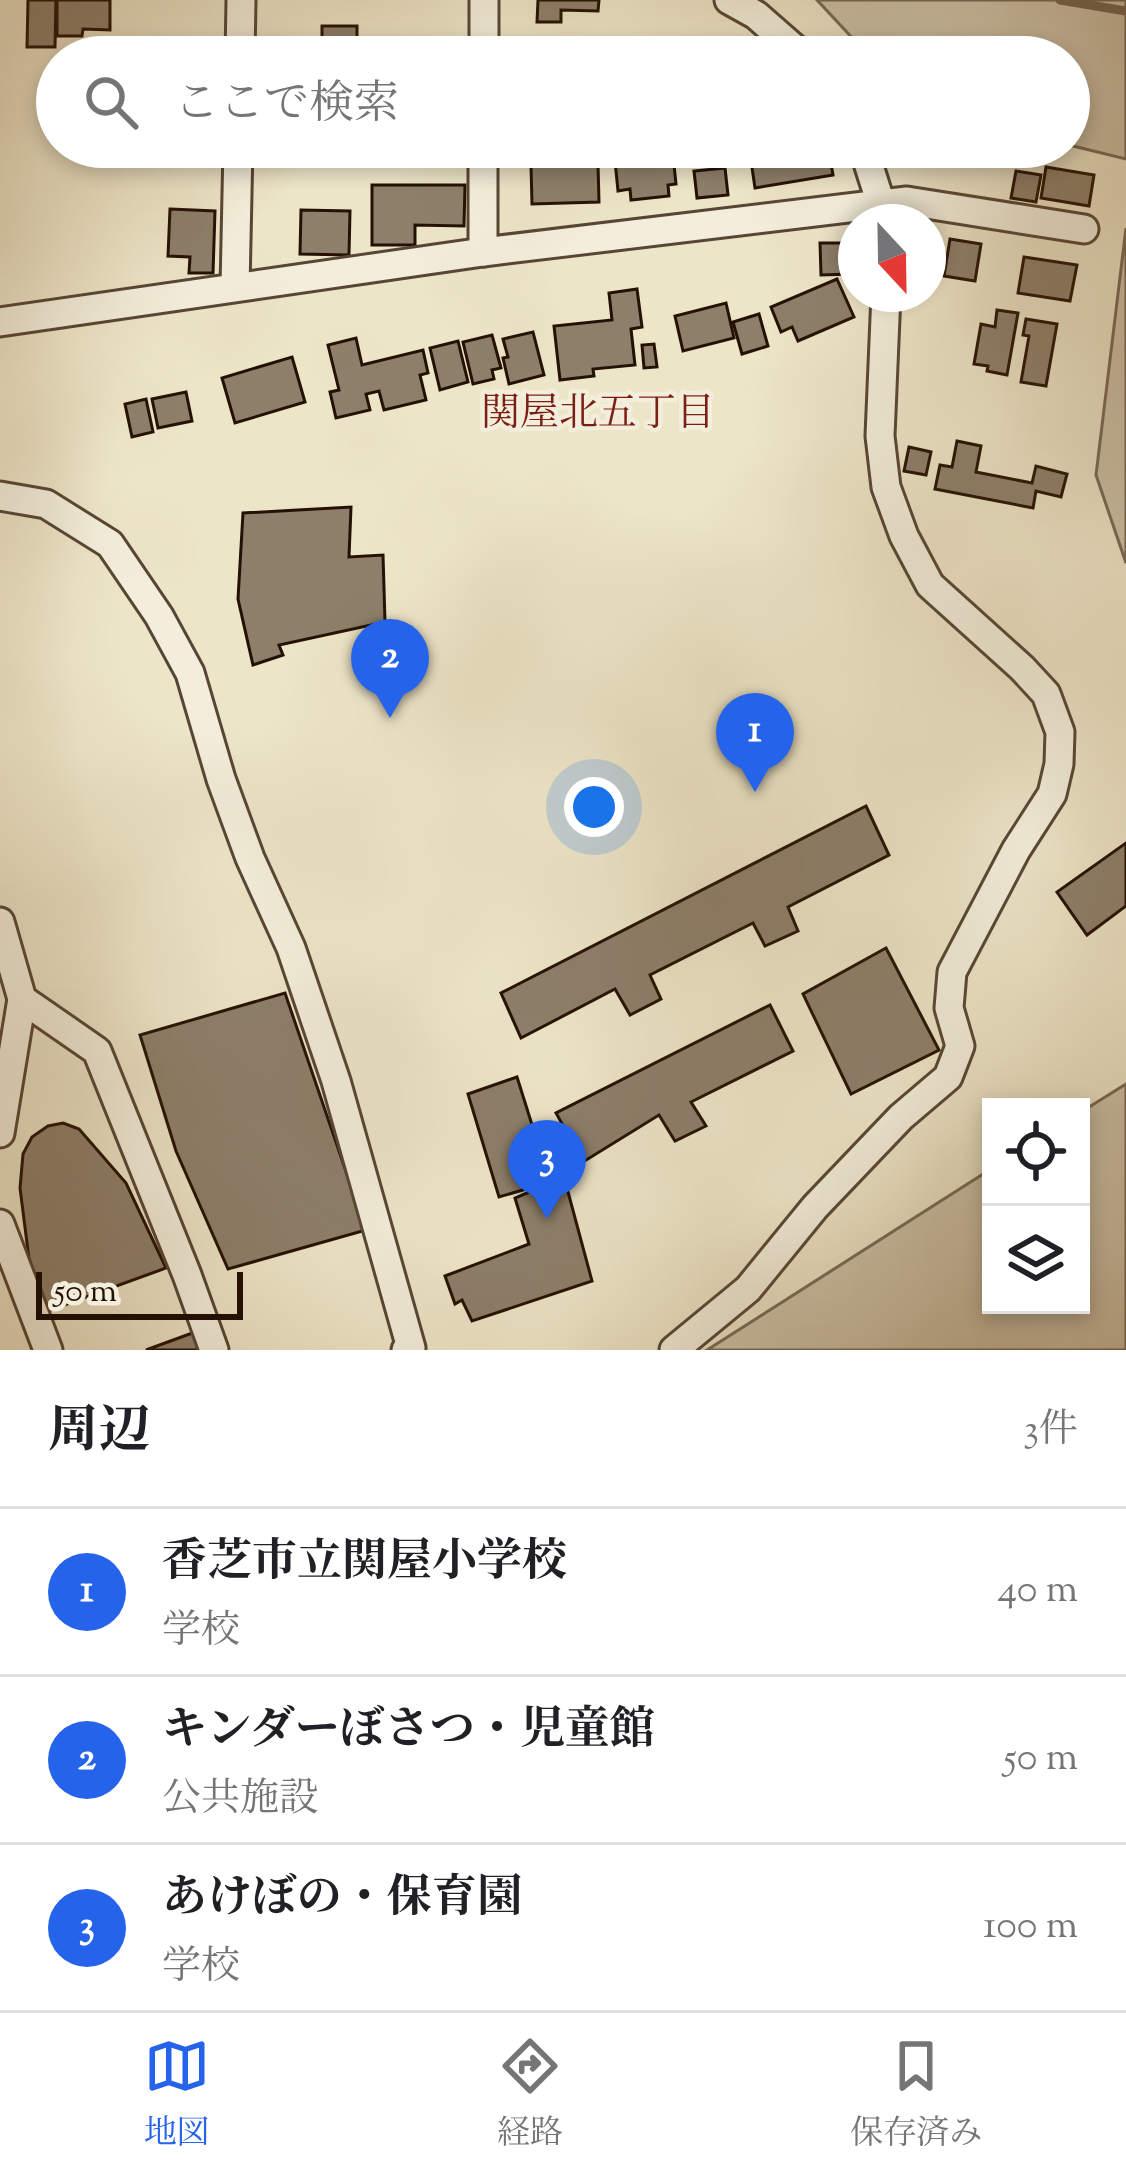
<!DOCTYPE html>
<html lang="ja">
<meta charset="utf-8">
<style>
body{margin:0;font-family:"Sorts Mill Goudy","Noto Serif JP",serif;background:#f6f6f6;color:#202124}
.controls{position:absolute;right:36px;bottom:36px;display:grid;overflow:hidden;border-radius:0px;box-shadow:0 6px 18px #0003}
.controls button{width:108px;height:108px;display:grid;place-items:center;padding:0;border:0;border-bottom:3px solid #e0e0e0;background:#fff;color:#202124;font:60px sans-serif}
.compass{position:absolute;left:838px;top:204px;width:108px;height:108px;border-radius:50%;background:#fff;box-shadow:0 6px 18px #0003;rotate:158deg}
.scale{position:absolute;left:36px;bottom:30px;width:207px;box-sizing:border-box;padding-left:12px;border:6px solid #251104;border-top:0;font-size:33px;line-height:42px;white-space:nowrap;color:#251104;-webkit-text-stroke:9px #f3eedb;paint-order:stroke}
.you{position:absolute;left:594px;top:807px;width:42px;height:42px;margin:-30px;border:9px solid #fff;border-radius:50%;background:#1a73e8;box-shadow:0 0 0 18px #1a73e833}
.badge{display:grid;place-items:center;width:78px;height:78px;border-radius:50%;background:#2563eb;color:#fff;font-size:39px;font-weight:700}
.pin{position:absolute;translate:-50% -99px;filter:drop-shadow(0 3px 6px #0008)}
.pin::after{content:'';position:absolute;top:63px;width:42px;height:36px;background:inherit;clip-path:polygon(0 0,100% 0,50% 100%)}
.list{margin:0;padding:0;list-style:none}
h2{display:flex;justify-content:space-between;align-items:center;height:156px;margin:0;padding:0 48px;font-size:51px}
h2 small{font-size:39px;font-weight:400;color:#757577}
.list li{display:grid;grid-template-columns:78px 1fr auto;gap:36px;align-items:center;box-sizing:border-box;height:168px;padding:0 48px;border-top:3px solid #e0e0e0}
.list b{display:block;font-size:45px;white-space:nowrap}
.list p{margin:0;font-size:39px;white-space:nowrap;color:#757577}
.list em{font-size:39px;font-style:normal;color:#757577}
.icon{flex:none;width:66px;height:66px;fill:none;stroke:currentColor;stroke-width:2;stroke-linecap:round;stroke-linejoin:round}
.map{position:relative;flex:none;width:1126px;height:1350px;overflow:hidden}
.search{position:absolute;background:#fff;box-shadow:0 6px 18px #0003;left:36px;right:36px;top:36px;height:132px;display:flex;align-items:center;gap:30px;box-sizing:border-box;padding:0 42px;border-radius:66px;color:#757577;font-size:45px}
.sheet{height:660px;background:#fff}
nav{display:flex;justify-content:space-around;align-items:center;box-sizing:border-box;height:168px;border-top:3px solid #e0e0e0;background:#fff;font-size:33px;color:#757577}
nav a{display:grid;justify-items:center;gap:6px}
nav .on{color:#2563eb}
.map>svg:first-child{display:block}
.green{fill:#cbc1a7;stroke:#786956;stroke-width:3}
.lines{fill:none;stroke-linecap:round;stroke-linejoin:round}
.stream{stroke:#746551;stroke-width:9}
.building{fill:#8d7f6a;stroke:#251104;stroke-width:3}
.minor-casing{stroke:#574635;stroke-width:33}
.minor{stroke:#f3eedb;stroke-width:27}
.labels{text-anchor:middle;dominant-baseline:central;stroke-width:9;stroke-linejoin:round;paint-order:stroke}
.neighbourhood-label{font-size:39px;fill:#7a1f14;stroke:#f3eedb}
</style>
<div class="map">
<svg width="1126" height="1350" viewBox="0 0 1126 1350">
<rect width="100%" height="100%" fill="#ede5c8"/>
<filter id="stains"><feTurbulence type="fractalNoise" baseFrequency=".00167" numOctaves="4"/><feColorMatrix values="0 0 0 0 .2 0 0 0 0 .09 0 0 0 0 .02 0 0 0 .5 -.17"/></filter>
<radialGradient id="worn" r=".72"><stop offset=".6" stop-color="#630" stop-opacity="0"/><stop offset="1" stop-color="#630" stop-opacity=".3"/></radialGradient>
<g class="green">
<path d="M817,0H1126V159L1069,145V57H870Z"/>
<path d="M1126,228V563L1096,475Z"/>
<path d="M1126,1084V1350H707L991,1169V1305H1081V1112Z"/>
</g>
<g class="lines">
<path class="stream" d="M1060,0L1126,11"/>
</g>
<g class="building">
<path d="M28,0H56L55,47H27Z"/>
<path d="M57,0H110V30L83,29L82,36H57Z"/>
<path d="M538,0H599L598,11L561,10V22H537Z"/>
<rect x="322" y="26" width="35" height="31"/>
<path d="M686,44L730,45V57H686Z"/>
<rect x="376" y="46" width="58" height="11"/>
<path d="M691,147H729V163L691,164Z"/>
<path d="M749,147H828L833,175L755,188Z"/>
<path d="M664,148L666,166L674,165L676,184L668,185L669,196L631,200L630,189L618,191L615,161L634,160V151Z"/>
<path d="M598,164L599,202L532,204L531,166Z"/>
<path d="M1046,167L1094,175L1089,206L1041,198Z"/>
<path d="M725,168L728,195L697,198L694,171Z"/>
<path d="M1016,171L1041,175L1036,202L1011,198Z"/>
<path d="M372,185H465L464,226L415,225V245H372Z"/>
<path d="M170,209L215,211L213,273H189L190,257L168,256Z"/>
<path d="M301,210L350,211L349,255L300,254Z"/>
<path d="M950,239L981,244L975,281L944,276Z"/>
<path d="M820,243H851L852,274L821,275Z"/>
<path d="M1024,257L1077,265L1070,301L1018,293Z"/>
<path d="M837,279L854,317L798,341L792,327L781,332L771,307Z"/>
<path d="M637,289L642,327L631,329L635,365L593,369L594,376L560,380L554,326L612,320L609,293Z"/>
<path d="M726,303L734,338L683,351L675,316Z"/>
<path d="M997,310L1018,313L1007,375L987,371L988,366L974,364L981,324L995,327Z"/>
<path d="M759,314L768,346L742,354L733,322Z"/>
<path d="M1026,319L1057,324L1046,386L1021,382L1029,336L1023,335Z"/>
<path d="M533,332L544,375L509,384L503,358L508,357L503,339Z"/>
<path d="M492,335L501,368L492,370L494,379L473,384L463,342Z"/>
<path d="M356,338L362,365L423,350L428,373L420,375L426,400L384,410L379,391L366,394L370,410L336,418L330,392L339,390L328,345Z"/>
<path d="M458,341L468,382L440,390L430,348Z"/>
<path d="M654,344L657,367L644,368L642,345Z"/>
<path d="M292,357L305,402L235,423L222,378Z"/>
<path d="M186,392L192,421L158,428L152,399Z"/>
<path d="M146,399L153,432L132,437L125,404Z"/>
<path d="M957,441L981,446L976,472L1032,483L1036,466L1067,474L1061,497L1036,491L1033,508L935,489L940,465L952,467Z"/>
<path d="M909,447L931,452L926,475L904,471Z"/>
<path d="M351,507L349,557L383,555L385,622L279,645L283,655L253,665L238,599L243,513Z"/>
<path d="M866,806L889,855L788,907L798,931L765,946L753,923L650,975L661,999L630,1015L615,989L521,1038L501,993Z"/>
<path d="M1126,843V906L1087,935L1057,892Z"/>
<path d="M886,948L939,1050L851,1094L803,994Z"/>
<path d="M285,993L366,1230L228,1269L176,1151L140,1035Z"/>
<path d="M770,1005L793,1051L691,1102L706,1126L675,1141L659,1115L583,1162L556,1113Z"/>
<path d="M517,1077L550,1182L499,1197L468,1094Z"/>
<path d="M63,1123L79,1129L126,1183L166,1268L45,1312L29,1259L20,1188L23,1154L32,1137L48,1126Z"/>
<path d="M564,1177L592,1281L472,1321L462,1300L455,1304L445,1276L529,1244L515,1198Z"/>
<path d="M195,1332L201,1350H146Z"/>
</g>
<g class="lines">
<defs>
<g id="minor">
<path d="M729,0L756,15L804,57"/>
<path d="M240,57L241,0"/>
<path d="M484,57V0"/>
<path d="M882,218L881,204L907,201L1084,229"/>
<path d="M483,252V147"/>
<path d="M235,287L238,147"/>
<path d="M0,322L483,252L881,204L863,147"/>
<path d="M0,496L46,504L110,544L159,616L190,673L221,779L250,858L291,948L336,1081L411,1348L406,1350"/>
<path d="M0,922L22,999L97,1051L187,1275L214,1350"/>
<path d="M0,1133L22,999"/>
<path d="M0,1224L48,1350"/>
<path d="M674,1350L748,1289L815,1207L901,1117L948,1077L960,1046L949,1008L952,972L1016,850L1052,794L1059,764L1060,732L1046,694L1022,668L930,585L904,536L886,487L880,436L886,294"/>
</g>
</defs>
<use href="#minor" class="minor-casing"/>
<use href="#minor" class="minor"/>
</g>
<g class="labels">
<g class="neighbourhood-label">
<text x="598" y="416">関屋北五丁目</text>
</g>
</g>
<rect width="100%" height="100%" filter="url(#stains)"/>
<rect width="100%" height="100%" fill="url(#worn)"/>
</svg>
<div class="controls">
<button><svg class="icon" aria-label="locate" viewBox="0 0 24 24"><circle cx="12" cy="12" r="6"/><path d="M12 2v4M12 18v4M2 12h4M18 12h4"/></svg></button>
<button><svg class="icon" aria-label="layers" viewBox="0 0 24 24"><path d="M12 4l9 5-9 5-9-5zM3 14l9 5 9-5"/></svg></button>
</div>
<svg class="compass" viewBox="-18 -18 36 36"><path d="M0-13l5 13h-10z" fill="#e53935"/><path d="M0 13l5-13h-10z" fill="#757577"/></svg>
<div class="scale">50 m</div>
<div class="you"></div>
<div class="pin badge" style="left:755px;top:792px">1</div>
<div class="pin badge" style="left:390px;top:718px">2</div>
<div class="pin badge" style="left:547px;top:1219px">3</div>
<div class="search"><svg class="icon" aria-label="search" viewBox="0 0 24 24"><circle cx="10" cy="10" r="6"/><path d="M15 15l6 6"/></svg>ここで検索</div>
</div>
<section class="sheet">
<h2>周辺<small>3件</small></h2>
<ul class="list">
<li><span class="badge">1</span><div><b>香芝市立関屋小学校</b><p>学校</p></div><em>40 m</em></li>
<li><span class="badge">2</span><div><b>キンダーぼさつ・児童館</b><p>公共施設</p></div><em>50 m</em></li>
<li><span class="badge">3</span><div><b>あけぼの・保育園</b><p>学校</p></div><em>100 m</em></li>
</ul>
</section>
<nav>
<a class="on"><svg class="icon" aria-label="map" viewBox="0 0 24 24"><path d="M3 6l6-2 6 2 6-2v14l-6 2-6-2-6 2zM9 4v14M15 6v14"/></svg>地図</a>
<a><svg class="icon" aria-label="directions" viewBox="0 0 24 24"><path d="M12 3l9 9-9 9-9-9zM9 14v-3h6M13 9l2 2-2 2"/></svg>経路</a>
<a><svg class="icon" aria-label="saved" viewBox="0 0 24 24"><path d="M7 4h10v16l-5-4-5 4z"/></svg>保存済み</a>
</nav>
